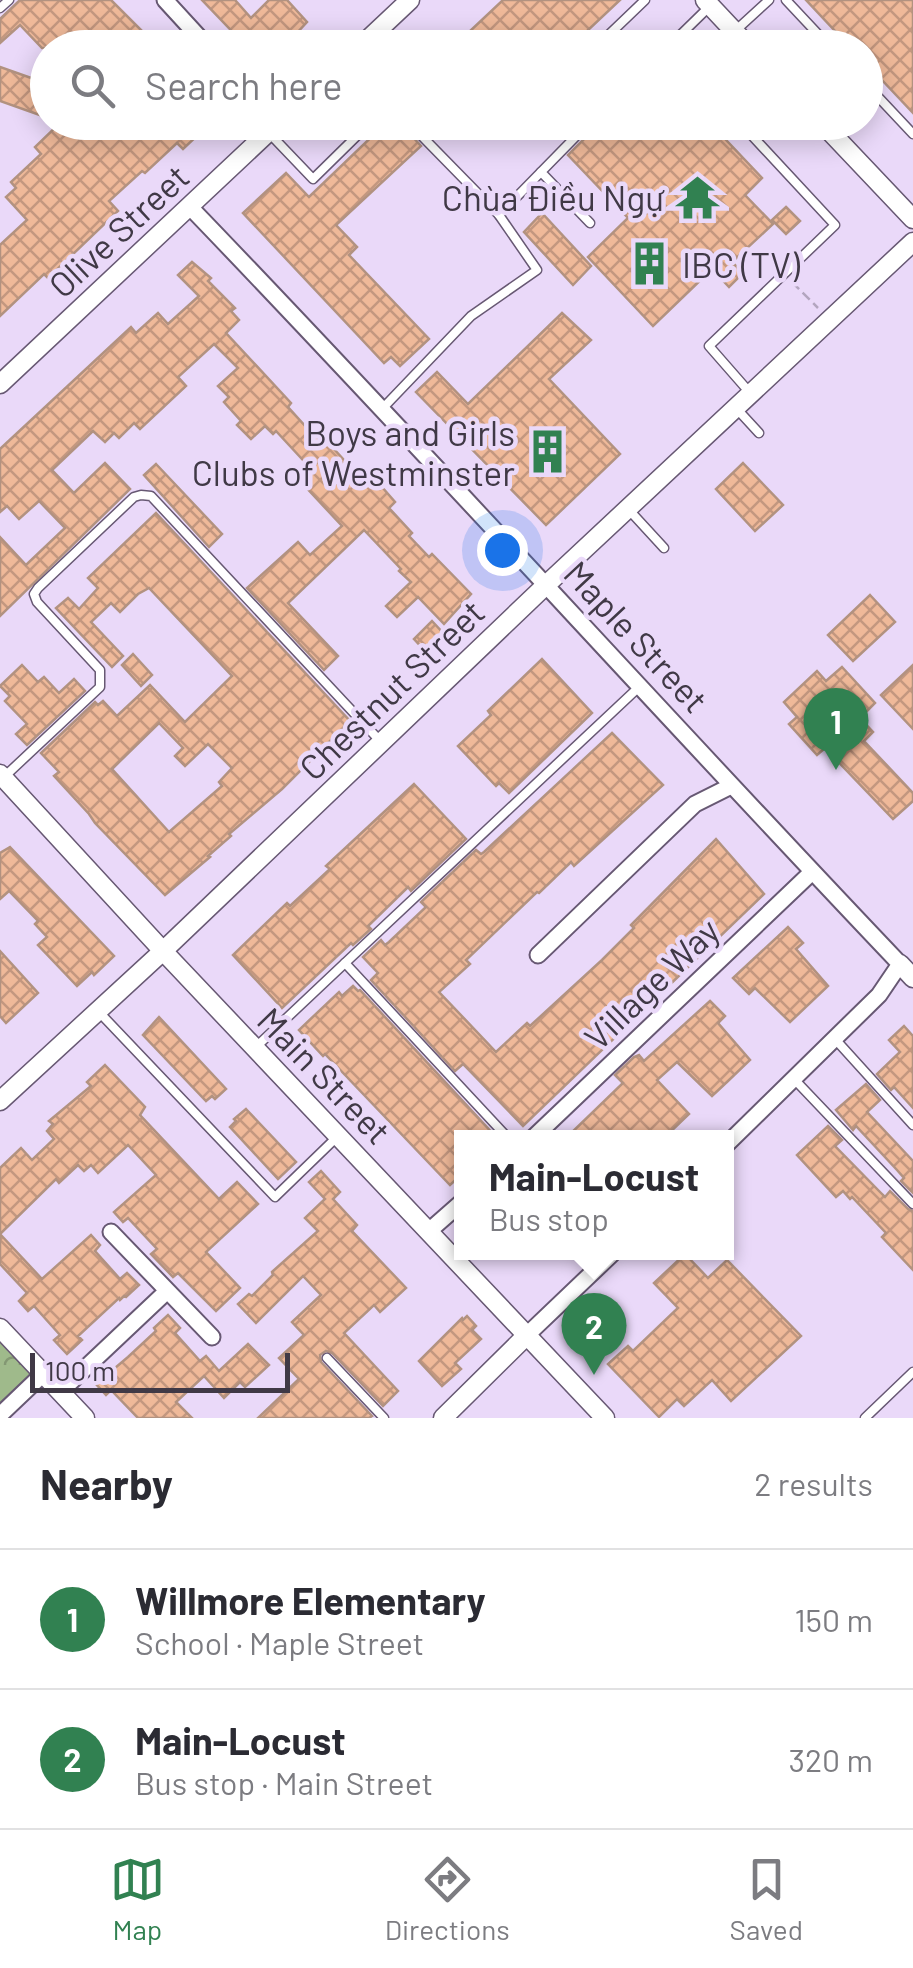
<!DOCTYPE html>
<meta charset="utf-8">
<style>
body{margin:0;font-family:Barlow,sans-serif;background:#f7f7f7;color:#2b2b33}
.scale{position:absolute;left:30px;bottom:25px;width:260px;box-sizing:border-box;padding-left:10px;border:5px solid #403946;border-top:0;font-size:28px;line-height:35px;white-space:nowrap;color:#403946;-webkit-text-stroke:8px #ead9f9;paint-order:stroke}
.you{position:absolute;left:502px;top:550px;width:35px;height:35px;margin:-25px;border:8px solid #fff;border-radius:50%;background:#1a73e8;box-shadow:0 0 0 15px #1a73e833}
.badge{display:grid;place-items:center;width:65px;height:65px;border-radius:50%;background:#318151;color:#fff;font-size:32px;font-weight:700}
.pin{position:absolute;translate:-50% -82px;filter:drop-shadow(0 2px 5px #0008)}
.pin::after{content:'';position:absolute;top:52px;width:35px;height:30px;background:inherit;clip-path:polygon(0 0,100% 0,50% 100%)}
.popup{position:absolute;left:454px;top:1130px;width:280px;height:130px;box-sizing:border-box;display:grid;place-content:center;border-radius:0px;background:#fff;filter:drop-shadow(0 2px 8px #0005);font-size:32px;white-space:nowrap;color:#7c7c81}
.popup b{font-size:38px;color:#2b2b33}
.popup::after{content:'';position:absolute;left:50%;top:100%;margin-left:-20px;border:20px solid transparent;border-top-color:#fff}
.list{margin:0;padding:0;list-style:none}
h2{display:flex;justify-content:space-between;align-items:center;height:130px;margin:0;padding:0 40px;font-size:42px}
h2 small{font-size:32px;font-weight:400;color:#7c7c81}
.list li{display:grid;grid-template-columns:65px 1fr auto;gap:30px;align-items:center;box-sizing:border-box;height:140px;padding:0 40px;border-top:2px solid #e1e1e2}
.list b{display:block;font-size:38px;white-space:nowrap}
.list p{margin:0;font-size:32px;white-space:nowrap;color:#7c7c81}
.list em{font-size:32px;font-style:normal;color:#7c7c81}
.icon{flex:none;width:55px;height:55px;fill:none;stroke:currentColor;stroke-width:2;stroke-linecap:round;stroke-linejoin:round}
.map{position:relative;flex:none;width:913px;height:1418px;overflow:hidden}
.search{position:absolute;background:#fff;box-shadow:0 5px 25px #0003;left:30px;right:30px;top:30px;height:110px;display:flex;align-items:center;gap:25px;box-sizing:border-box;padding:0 35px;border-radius:55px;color:#7c7c81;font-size:38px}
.sheet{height:410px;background:#fff}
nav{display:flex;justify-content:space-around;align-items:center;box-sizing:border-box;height:140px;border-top:2px solid #e1e1e2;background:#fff;font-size:28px;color:#7c7c81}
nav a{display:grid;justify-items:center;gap:5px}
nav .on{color:#318151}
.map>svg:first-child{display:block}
.park{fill:url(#park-crowns)}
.building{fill:url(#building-cross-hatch);stroke:#b29280;stroke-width:2.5;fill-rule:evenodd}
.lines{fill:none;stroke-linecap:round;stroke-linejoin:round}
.service-casing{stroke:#675873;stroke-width:11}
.minor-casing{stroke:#675873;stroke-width:19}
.tertiary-casing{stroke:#675873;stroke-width:21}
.path{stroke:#b3a5bf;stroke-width:2.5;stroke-dasharray:10 5;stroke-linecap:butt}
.service{stroke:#fff;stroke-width:8}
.minor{stroke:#fff;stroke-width:15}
.tertiary{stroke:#fff;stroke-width:18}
.labels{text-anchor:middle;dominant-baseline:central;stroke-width:9;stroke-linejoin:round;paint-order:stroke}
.poi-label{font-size:35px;fill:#403946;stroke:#ead9f9;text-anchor:end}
.street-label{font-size:35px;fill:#403946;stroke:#ead9f9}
</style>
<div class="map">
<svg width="913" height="1418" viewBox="0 0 913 1418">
<defs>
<pattern id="park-crowns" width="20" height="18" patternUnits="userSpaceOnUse" patternTransform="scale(2.5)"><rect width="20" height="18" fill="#9fba8b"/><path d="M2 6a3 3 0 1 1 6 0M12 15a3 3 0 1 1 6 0" fill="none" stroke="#839873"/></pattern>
<pattern id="building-cross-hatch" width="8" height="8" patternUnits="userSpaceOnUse" patternTransform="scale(2.5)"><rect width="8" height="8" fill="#efb999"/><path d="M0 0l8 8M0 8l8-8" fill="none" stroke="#c3977f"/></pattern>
</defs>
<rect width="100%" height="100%" fill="#ead9f9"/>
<path class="park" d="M0,1325L43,1371L0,1412Z"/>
<g class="building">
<path d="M20,0H111L159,48H42L20,25L0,43V19Z"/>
<path d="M202,0H235L251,18L269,0H287L307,22L283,48H248Z"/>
<path d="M503,0H620L569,48H452Z"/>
<path d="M806,0H913V113L866,63V48H851Z"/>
<path d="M0,67L48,84V118L0,101Z"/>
<path d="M61,122H143L152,133L164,122H189L199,134L183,149L177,143L145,173L142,171L109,201L118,211L48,278L44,274L0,316V245L27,220L6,197L16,188L11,182L41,154L35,147Z"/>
<path d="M387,122H399L421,146L336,225L357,247L349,255L429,339L400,366L391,357L384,363L243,213L286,173L309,197Z"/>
<path d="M601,122H709L762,178L745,195L773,224L732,262L743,273L729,287L712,269L653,326L588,257L628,218L568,155Z"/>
<path d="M786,207L800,221L786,234L772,220Z"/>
<path d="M542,213L591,266L573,285L524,232Z"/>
<path d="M192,262L211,278L208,281L235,308L231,311L239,320L226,333L291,403L288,407L307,428L311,424L367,485L372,481L380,489L382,487L395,502L389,508L412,533L409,536L429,557L432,554L471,594L444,624L418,597L397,617L386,606L411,582L399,571L401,569L364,530L288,603L338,656L324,670L247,588L298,542L310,555L342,526L302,483L313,471L276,431L273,434L265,426L251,439L237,425L241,421L224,402L229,397L218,386L238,368L214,344L178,377L186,386L140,429L134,423L119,438L114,433L105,442L93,431L52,470L74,493L105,463L130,489L0,616V537L26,565L65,528L39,501L19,519L7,506L0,512V449L131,327L136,333L158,313L168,324L199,296L178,275Z"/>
<path d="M562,313L591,340L549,379L620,454L546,525L416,392L437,372L468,404Z"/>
<path d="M743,463L783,505L755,531L716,489Z"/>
<path d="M156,464L222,534L209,547L144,475Z"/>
<path d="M156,513L350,721L282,789L229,834L231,836L208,856L210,857L165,895L95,823L89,814L54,776L59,772L41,753L95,702L98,705L103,701L117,716L150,685L185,722L232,676L149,588L138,594L120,612L111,603L91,622L123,656L112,667L56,608L68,598L79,609L98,588L88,578ZM159,723L183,748L175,756L185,766L208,744L232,768L219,782L222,786L169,832L112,769Z"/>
<path d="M870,595L895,622L853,661L828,635Z"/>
<path d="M432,621L444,634L426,652L414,639Z"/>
<path d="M133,654L152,675L141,686L122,665Z"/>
<path d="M542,659L592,713L509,793L499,783L496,786L458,746L491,715L488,711Z"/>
<path d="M22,665L38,682L44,677L59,693L74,679L85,691L27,745L16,734L27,724L5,701L10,696L0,686Z"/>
<path d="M913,665V729L881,695Z"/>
<path d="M842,667L875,703L860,718L873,732L864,741L913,793V801L893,819L825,748L817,755L789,724L797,717L784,702L817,671L826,681Z"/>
<path d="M612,733L663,785L574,866L571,862L539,893L537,892L466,960L470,964L439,992L496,1052L527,1023L530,1026L602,960L634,928L631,925L716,839L764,894L523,1126L463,1064L455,1071L371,980L378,973L363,957L381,940L385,945L389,942L426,907L421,902L476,850L481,854L484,852Z"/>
<path d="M414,784L466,839L411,891L408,887L368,926L371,929L353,945L351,943L282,1008L233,955L287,903L290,906L330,869L326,866Z"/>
<path d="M10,847L114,956L94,975L92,972L77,986L38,945L47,937L35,924L38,921L9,891L0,899V853Z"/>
<path d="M788,927L803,943L796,949L828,986L790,1022L755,988L749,994L733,978Z"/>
<path d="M0,951L38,993L6,1023L0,1016Z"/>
<path d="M353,986L358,991L360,990L497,1138H462V1174L450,1185L325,1054L323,1056L299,1030L339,992L342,996Z"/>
<path d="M710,1001L725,1016L718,1023L750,1060L728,1081L712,1096L677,1062L657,1080L689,1114L664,1138H566L623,1083L615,1075L634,1057L639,1055L644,1061Z"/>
<path d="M159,1017L226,1089L215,1099L212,1096L206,1101L143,1035Z"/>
<path d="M904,1026L913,1036V1108L894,1087L891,1090L877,1074L900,1052L889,1040Z"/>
<path d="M105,1065L145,1107L140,1115L219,1199L237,1182L258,1204L206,1252L240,1288L216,1311L178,1273L173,1277L151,1254L157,1249L128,1218L123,1222L114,1212L156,1175L128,1145L98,1173L91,1165L84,1171L78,1165L59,1183L56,1179L0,1234L42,1279L91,1235L100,1245L95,1251L120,1279L127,1273L139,1285L126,1297L124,1296L120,1300L119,1298L78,1336L82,1340L67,1354L54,1340L60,1335L34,1306L28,1311L19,1301L27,1293L0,1264V1168L21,1148L32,1160L54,1139L47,1131L53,1124L49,1121L91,1086L87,1082Z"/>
<path d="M866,1084L880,1100L867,1112L913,1161V1193L901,1181L904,1178L897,1170L856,1126L853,1130L836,1110Z"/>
<path d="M246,1109L296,1162L278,1179L230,1127L236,1121L234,1119Z"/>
<path d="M828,1126L842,1140L835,1146L881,1193L885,1197L890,1191L908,1209L913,1211V1270L882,1237L886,1233L852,1197L850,1199L843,1191L836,1197L797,1155Z"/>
<path d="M321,1171L340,1192L333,1199L357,1225L352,1231L406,1288L380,1312L374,1305L344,1333L398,1391L383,1406L332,1353L326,1351L320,1355L321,1362L372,1416L369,1418H258L299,1379L279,1358L304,1335L292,1322L321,1295L303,1276L256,1323L238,1304L249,1294L252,1296L273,1275L272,1272L318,1231L305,1218L325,1199L309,1182Z"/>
<path d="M685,1254L708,1278L727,1260L801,1336L731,1401L712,1380L684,1406L677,1399L659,1417L608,1364L628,1346L633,1351L678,1308L654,1283Z"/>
<path d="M168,1315L180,1328L175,1333L200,1361L206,1356L219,1371L248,1344L269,1365L245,1387L240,1382L224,1398L204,1376L176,1402L192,1418H138L111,1390L106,1395L96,1384L128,1357L156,1331L154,1328Z"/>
<path d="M467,1316L476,1326L472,1330L481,1339L455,1363L461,1369L442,1386L419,1361L462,1318L463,1320Z"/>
</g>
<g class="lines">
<defs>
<g id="service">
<path d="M786,0L831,48"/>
<path d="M0,8L9,0"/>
<path d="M734,32L769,0"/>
<path d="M595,48L645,0"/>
<path d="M667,48L710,6"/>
<path d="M866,84L913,134"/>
<path d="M747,122L743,126L835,225L709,346L751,394"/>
<path d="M269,133L313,179L371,122"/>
<path d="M505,134L517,122"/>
<path d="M499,215L541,172"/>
<path d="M590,223L541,172L590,122"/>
<path d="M736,408L759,433"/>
<path d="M382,409L471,316L537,270L499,215L408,122"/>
<path d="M630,511L664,548"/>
<path d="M4,777L100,687V670L37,602L34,594L38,588L134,497L141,495L151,496L382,743"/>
<path d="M98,1011L275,1197L338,1136"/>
<path d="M835,1039L913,1125"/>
<path d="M257,1046L345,963"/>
<path d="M794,1079L913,1204"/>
<path d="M508,1138L345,963L639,687"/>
<path d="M327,1358L384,1418"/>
<path d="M865,1418L913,1372"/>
</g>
<g id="minor">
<path d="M165,0L209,48"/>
<path d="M190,207C430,456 661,713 900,964L879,995L726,1145"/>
<path d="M538,955L695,804L731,786"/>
<path d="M533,1138L812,872"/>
<path d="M429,1231L462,1202"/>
<path d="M111,1232L212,1337"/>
<path d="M527,1335L614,1252"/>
<path d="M60,1392L166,1292"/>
<path d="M0,1415L43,1374"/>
</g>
<g id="tertiary">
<path d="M705,0L750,48"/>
<path d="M359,48L410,0"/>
<path d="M821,122L913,219"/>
<path d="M0,384L279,122"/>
<path d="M0,774L163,951L605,1418"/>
<path d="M900,964L913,978"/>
<path d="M0,1101L163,951L546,585L913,242"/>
<path d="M0,1328L85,1418"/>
<path d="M443,1418L527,1335"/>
</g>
</defs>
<use href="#service" class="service-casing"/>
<use href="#minor" class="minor-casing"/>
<use href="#tertiary" class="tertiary-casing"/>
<path class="path" d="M792,282L818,308"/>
<use href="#service" class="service"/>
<use href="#minor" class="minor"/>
<use href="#tertiary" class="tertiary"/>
</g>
<defs>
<symbol id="temple-bare" viewBox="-9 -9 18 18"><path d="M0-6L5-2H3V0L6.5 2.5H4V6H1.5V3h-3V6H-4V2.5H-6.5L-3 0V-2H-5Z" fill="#318151" stroke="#ead9f9" stroke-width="2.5" paint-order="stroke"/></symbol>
<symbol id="building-bare" viewBox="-9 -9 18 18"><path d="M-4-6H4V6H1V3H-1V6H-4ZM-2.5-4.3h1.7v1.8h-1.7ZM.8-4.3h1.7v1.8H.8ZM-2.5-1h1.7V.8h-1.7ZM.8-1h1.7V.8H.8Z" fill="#318151" stroke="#ead9f9" stroke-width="2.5" paint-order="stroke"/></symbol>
</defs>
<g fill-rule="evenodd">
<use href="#temple-bare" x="666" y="166" width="63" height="63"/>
<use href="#building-bare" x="618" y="232" width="63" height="63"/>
<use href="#building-bare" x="516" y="420" width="63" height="63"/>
</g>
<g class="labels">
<g class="poi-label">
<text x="664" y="197">Chùa Điều Ngự</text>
<text x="682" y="264" text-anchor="start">IBC (TV)</text>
<text x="515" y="432">Boys and Girls<tspan x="515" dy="40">Clubs of Westminster</tspan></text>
</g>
<g class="street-label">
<text transform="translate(118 230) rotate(-43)">Olive Street</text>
<text transform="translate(637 636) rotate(47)">Maple Street</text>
<text transform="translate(391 689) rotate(-44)">Chestnut Street</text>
<text transform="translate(651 983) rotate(-44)">Village Way</text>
<text transform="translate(325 1075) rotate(46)">Main Street</text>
</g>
</g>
</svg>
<div class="scale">100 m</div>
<div class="you"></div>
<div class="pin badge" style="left:836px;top:770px">1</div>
<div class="pin badge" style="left:594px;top:1375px">2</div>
<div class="popup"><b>Main-Locust</b>Bus stop</div>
<div class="search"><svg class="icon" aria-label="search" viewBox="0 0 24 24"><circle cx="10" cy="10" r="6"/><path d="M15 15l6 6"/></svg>Search here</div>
</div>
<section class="sheet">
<h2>Nearby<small>2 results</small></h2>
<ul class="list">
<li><span class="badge">1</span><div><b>Willmore Elementary</b><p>School · Maple Street</p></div><em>150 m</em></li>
<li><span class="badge">2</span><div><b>Main-Locust</b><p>Bus stop · Main Street</p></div><em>320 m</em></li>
</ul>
</section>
<nav>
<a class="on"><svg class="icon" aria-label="map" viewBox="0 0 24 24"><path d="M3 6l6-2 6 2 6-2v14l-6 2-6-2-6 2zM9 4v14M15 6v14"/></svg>Map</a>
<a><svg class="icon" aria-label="directions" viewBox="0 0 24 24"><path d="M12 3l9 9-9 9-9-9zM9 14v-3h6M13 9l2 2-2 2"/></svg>Directions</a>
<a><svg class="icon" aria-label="saved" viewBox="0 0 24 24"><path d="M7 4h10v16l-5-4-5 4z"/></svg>Saved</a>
</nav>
